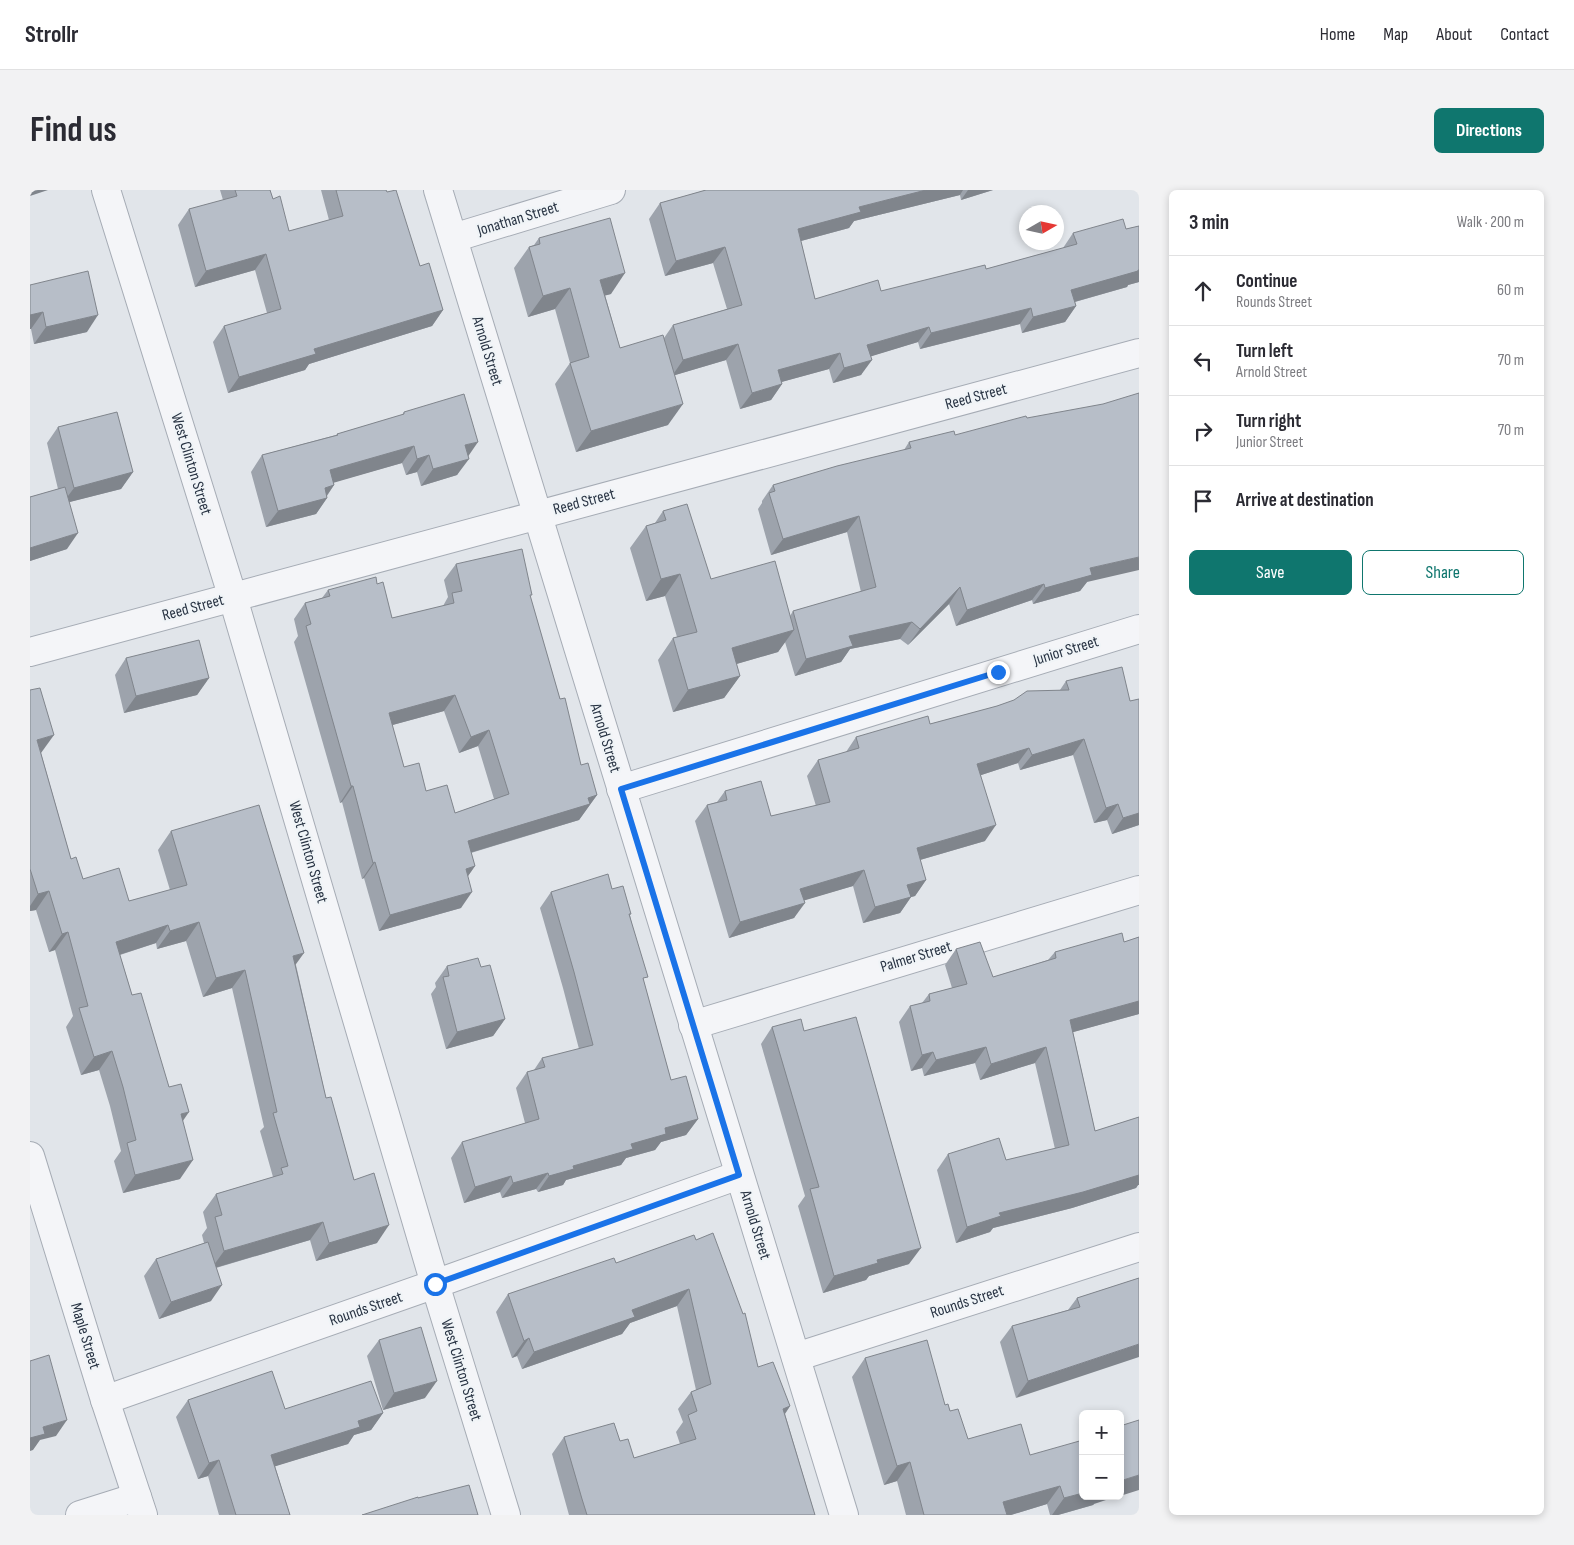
<!DOCTYPE html>
<meta charset="utf-8">
<style>
body{margin:0;font-family:"Sofia Sans Condensed",sans-serif;background:#f2f2f3;color:#2b2b33}
.controls{position:absolute;right:15px;bottom:15px;display:grid;overflow:hidden;border-radius:8px;box-shadow:0 2px 8px #0003}
.controls button{width:45px;height:45px;display:grid;place-items:center;padding:0;border:0;border-bottom:1px solid #e1e1e2;background:#fff;color:#2b2b33;font:25px sans-serif}
.compass{position:absolute;left:989px;top:15px;width:45px;height:45px;border-radius:50%;background:#fff;box-shadow:0 2px 8px #0003;rotate:81deg}
.stop{position:absolute;width:15px;height:15px;margin:-11px;border:4px solid #1a73e8;border-radius:50%;background:#fff}
.stop.end{background:#1a73e8;border-color:#fff;box-shadow:0 1px 5px #0008}
.list{margin:0;padding:0;list-style:none}
h2{display:flex;justify-content:space-between;align-items:center;height:65px;margin:0;padding:0 20px;font-size:21px}
h2 small{font-size:16px;font-weight:400;color:#7c7c81}
.list li{display:grid;grid-template-columns:32px 1fr auto;gap:15px;align-items:center;box-sizing:border-box;height:70px;padding:0 20px;border-top:1px solid #e1e1e2}
.list b{display:block;font-size:19px;white-space:nowrap}
.list p{margin:0;font-size:16px;white-space:nowrap;color:#7c7c81}
.list em{font-size:16px;font-style:normal;color:#7c7c81}
.actions{display:flex;gap:10px;padding:15px 20px}
.actions a{flex:1;padding:11px 0;border:1px solid #0f766e;border-radius:8px;text-align:center;font-size:18px;color:#0f766e}
.actions .main{background:#0f766e;color:#fff}
.icon{flex:none;width:28px;height:28px;fill:none;stroke:currentColor;stroke-width:2;stroke-linecap:round;stroke-linejoin:round}
.map{position:relative;flex:none;width:1109px;height:1325px;overflow:hidden;border-radius:8px}
header{display:flex;align-items:center;gap:30px;box-sizing:border-box;height:70px;padding:0 25px;background:#fff;border-bottom:1px solid #e1e1e2}
header strong{font-size:24px}
nav{display:flex;gap:28px;margin-inline-start:auto;font-size:18px}
.intro{display:flex;align-items:center;justify-content:space-between;box-sizing:border-box;height:120px;padding:0 30px}
h1{margin:0;font-size:35px}
.button{padding:12px 22px;border-radius:8px;background:#0f766e;color:#fff;font-size:18px;font-weight:700}
main{display:flex;gap:30px;padding:0 30px}
aside{flex:1;background:#fff;border-radius:8px;box-shadow:0 2px 8px #0003}
.map>svg:first-child{display:block}
.lines{fill:none;stroke-linecap:round;stroke-linejoin:round}
.street-casing{stroke:#a6acb5;stroke-width:30}
.street{stroke:#f4f5f8;stroke-width:28}
.wall{fill:#9da3ac;fill-rule:evenodd}
.shaded-wall{fill:#80858c}
.building{fill:#b7bec8;stroke:#80858c;fill-rule:evenodd}
.route{stroke:#1a73e8;stroke-width:6}
.labels{text-anchor:middle;dominant-baseline:central;stroke-width:4.5;stroke-linejoin:round;paint-order:stroke}
.street-label{font-size:16px;fill:#283343;stroke:#f0f4f7}
</style>
<header>
<strong>Strollr</strong>
<nav><a>Home</a><a>Map</a><a>About</a><a>Contact</a></nav>
</header>
<div class="intro"><h1>Find us</h1><a class="button">Directions</a></div>
<main>
<div class="map">
<svg width="1109" height="1325" viewBox="0 0 1109 1325">
<rect width="100%" height="100%" fill="#e1e5ea"/>
<g class="lines">
<defs>
<g id="street">
<path d="M76,0L203,408L405,1094L476,1325"/>
<path d="M408,0L814,1325"/>
<path d="M423,48L581,0"/>
<path d="M0,462L1109,163"/>
<path d="M591,599L1109,439"/>
<path d="M663,835L1109,700"/>
<path d="M0,966L75,1210L113,1325"/>
<path d="M766,1167L1109,1057"/>
<path d="M75,1210L405,1094L709,985"/>
<path d="M50,1325L107,1307"/>
</g>
</defs>
<use href="#street" class="street-casing"/>
<use href="#street" class="street"/>
</g>
<g class="wall">
<path d="M190,0H240L243,9L259,41L299,30L291,0H356L390,76L413,120L402,136L279,174L275,180L198,203L183,152L194,136L237,123L225,80L165,97L148,35L159,19L193,10Z"/>
<path d="M676,0H963L931,10L930,5L824,31L819,38L771,51L785,109L851,101L956,79L1033,58L1043,43L1096,39L1109,36V92L1098,95L1097,97L1045,112L1046,116L1035,132L992,143L990,134L890,159L888,152L841,166L831,185L803,193L799,179L751,192L752,194L741,210L710,219L696,170L645,185L638,235L546,262L525,194L540,173L525,119L498,127L484,78L499,57L504,55L509,48L581,104L575,105L590,158L634,148L643,135L697,119L683,73L635,86L619,29L630,13Z"/>
<path d="M0,95L57,142L4,154L1,139H0Z"/>
<path d="M374,222L438,266L427,285L391,296L387,282L376,285L372,273L304,292V295L297,306V308L286,324L236,337L221,282L232,265L306,245L307,244L372,225Z"/>
<path d="M28,237L103,282L91,299L39,312L37,359L0,371V307L28,299L17,253Z"/>
<path d="M925,245L1057,392L1050,401L1003,414L1002,410L926,436L919,414L878,455L870,449L820,459L811,472L765,486L755,452L748,462L706,474L710,486L694,508L643,522L628,470L643,448L647,447L635,406L616,411L600,358L616,336L625,333L633,321L681,389L760,426L763,421L831,402L817,342L741,365L728,319L732,313V311L743,295L874,260L879,252Z"/>
<path d="M426,374L500,407L530,509L551,575L567,605L549,630L441,663L445,676L438,686L431,718L349,741L334,688L332,689L312,612L310,613L264,452L268,446L264,429L275,413L292,408L298,400L347,394L362,428L413,416L418,407L414,390ZM414,521L429,563L448,556L464,609L425,623L396,601L374,577L362,535Z"/>
<path d="M96,468L179,488L167,505L94,523L85,485Z"/>
<path d="M1036,491L1100,511L1109,509V635L1082,644L1077,630L1064,633L1043,565L990,580L988,573L951,585L955,651L890,670L896,690L885,706L881,707L870,723L833,733L823,696L774,710L764,728L699,748L665,631L677,615L687,612L695,601L741,626L786,616L777,586L788,570L816,562L826,547L900,534L1030,500Z"/>
<path d="M0,500L11,563L41,669L53,689L99,711L140,700L128,660L141,641L266,775L296,908L324,990L347,1053L286,1071L280,1050L186,1078L181,1111L129,1129L114,1086L126,1069L174,1053L172,1045L177,1038L173,1022L186,1004L243,987L230,941L234,937L202,798L173,807L156,751L127,759L126,753L90,765L102,805L153,931L150,989L93,1003L84,971L91,961L80,916L69,880L51,885L36,837L43,826L25,760L19,762L6,720L0,721Z"/>
<path d="M582,699L601,724L600,725L614,792L641,890L668,929L656,945L631,952L625,960L596,968L591,975L536,990L533,995L508,1002L506,999L472,1008L470,1002L434,1013L421,968L432,952L495,933L486,898L497,882L504,880L512,868L549,859L533,798L510,718L521,702Z"/>
<path d="M1109,747V824L1043,842L1065,941L1109,927V995H1108L1106,998L1042,1018L963,1038L960,1042L926,1053L907,980L918,964L976,970L1025,959L1005,873L950,890L945,873L894,886L892,878L881,881L869,832L880,816L892,813L899,804L922,798L915,775L926,759L963,787L1018,770L1025,762L1094,752Z"/>
<path d="M417,776L451,777L475,829L463,846L416,859L401,804L406,797L405,793Z"/>
<path d="M742,837L774,841L879,1074L839,1086L836,1090L793,1103L768,1016L775,1006L731,854Z"/>
<path d="M666,1050L728,1177L760,1216L755,1224L785,1325H539L522,1264L534,1247L590,1251L604,1268L650,1254L646,1242L653,1232L648,1219L661,1202L666,1200L647,1116L600,1133L592,1144L492,1179L487,1166L482,1168L466,1122L478,1104Z"/>
<path d="M1109,1088L986,1208L970,1152L982,1136L1038,1120L1047,1108Z"/>
<path d="M349,1150L395,1208L353,1220L337,1166Z"/>
<path d="M835,1168L915,1215L920,1221L938,1249L1000,1265L1064,1314L1063,1315L1028,1325H1020L1017,1314L981,1325H876L867,1291L854,1295L822,1187Z"/>
<path d="M158,1210L255,1219L353,1223L341,1240L324,1245L318,1254L245,1276L260,1325H189L178,1286L168,1289L146,1227Z"/>
</g>
<g class="shaded-wall">
<path d="M0,0H18L0,6Z"/>
<path d="M896,0H933L930,5L824,31L819,38L756,55L768,39L829,17Z"/>
<path d="M938,0H963L931,10Z"/>
<path d="M695,57L683,73L635,86L646,71Z"/>
<path d="M236,64L225,80L165,97L176,81Z"/>
<path d="M1109,80V92L1098,95L1097,97L1030,116L1041,100Z"/>
<path d="M595,83L581,104L555,111L570,90Z"/>
<path d="M540,98L525,119L498,127L513,106Z"/>
<path d="M1046,116L1035,132L992,143L1003,127Z"/>
<path d="M1001,118L990,134L890,159L901,143Z"/>
<path d="M413,120L402,136L279,174L275,180L198,203L209,187L284,159Z"/>
<path d="M13,122L1,139H0V125Z"/>
<path d="M68,125L57,142L4,154L16,137Z"/>
<path d="M899,137L888,152L826,171L837,155Z"/>
<path d="M708,154L696,170L642,186L653,170Z"/>
<path d="M810,163L799,179L737,196L748,180Z"/>
<path d="M842,170L831,185L803,193L814,178Z"/>
<path d="M752,194L741,210L710,219L722,203Z"/>
<path d="M653,214L638,235L546,262L561,241Z"/>
<path d="M448,252L437,268L435,255Z"/>
<path d="M384,256L372,273L289,297L300,280Z"/>
<path d="M399,265L387,282L376,285L387,269Z"/>
<path d="M439,269L427,285L391,296L403,279Z"/>
<path d="M103,282L91,299L32,314L44,298Z"/>
<path d="M304,295L295,308H297L286,324L236,337L248,321L295,298Z"/>
<path d="M829,326L817,342L741,365L753,349Z"/>
<path d="M48,343L37,359L0,371V358Z"/>
<path d="M1109,367V380L1057,392L1050,401L1003,414L1015,398L1060,378Z"/>
<path d="M650,384L635,406L616,411L631,389Z"/>
<path d="M1014,394L1002,410L926,436L937,420Z"/>
<path d="M930,397L919,414L878,455L890,439Z"/>
<path d="M882,432L870,449L820,459L811,472L765,486L776,469L819,446Z"/>
<path d="M764,440L748,462L686,480L702,458Z"/>
<path d="M710,486L694,508L643,522L658,500Z"/>
<path d="M179,488L167,505L94,523L106,506Z"/>
<path d="M425,505L414,521L348,539L359,523Z"/>
<path d="M459,540L448,556L429,563L441,547Z"/>
<path d="M24,545L11,563L7,550Z"/>
<path d="M1054,549L1043,565L990,580L1002,565Z"/>
<path d="M999,558L988,573L936,590L947,574Z"/>
<path d="M321,596H323L312,612L310,613Z"/>
<path d="M567,605L549,630L426,667L438,651Z"/>
<path d="M1088,614L1077,630L1064,633L1076,618Z"/>
<path d="M1109,623V635L1082,644L1093,628Z"/>
<path d="M966,635L955,651L876,674L887,658Z"/>
<path d="M345,672L334,688L332,689L343,673Z"/>
<path d="M445,676L433,693L436,679Z"/>
<path d="M834,680L823,696L759,715L770,699Z"/>
<path d="M896,690L885,706L866,711L877,695Z"/>
<path d="M19,701L6,720L0,721V716L8,704Z"/>
<path d="M442,702L431,718L349,741L360,725Z"/>
<path d="M881,707L870,723L833,733L845,717Z"/>
<path d="M775,713L764,728L699,748L710,732Z"/>
<path d="M169,732L156,751L127,759L140,741Z"/>
<path d="M138,735L126,753L73,770L86,752Z"/>
<path d="M38,742L25,760L19,762L32,744Z"/>
<path d="M274,763L261,781L263,766Z"/>
<path d="M215,780L202,798L173,807L186,788Z"/>
<path d="M1109,811V824L1029,846L1040,830Z"/>
<path d="M475,829L463,846L416,859L427,842Z"/>
<path d="M956,857L945,873L894,886L906,870Z"/>
<path d="M1016,857L1005,873L950,890L961,874Z"/>
<path d="M82,861L69,880L51,885L64,867Z"/>
<path d="M903,862L892,878L881,881L892,865Z"/>
<path d="M159,922L146,941L151,924Z"/>
<path d="M668,929L656,945L631,952L625,960L596,968L591,975L536,990L533,995L508,1002L519,986L543,976L601,954L635,938Z"/>
<path d="M163,970L150,989L93,1003L105,985Z"/>
<path d="M518,983L506,999L472,1008L483,993Z"/>
<path d="M1109,985V995H1108L1106,998L1042,1018L963,1038L960,1042L926,1053L937,1037L969,1023Z"/>
<path d="M481,986L470,1002L434,1013L445,997Z"/>
<path d="M293,1032L280,1050L181,1079L194,1061Z"/>
<path d="M359,1035L347,1053L286,1071L299,1053Z"/>
<path d="M891,1058L879,1074L839,1086L836,1090L793,1103L804,1086L847,1070Z"/>
<path d="M192,1095L181,1111L129,1129L141,1112Z"/>
<path d="M659,1099L647,1116L600,1133L592,1144L492,1179L504,1162L602,1120Z"/>
<path d="M499,1148L487,1166L482,1168L494,1151Z"/>
<path d="M1109,1154V1167L986,1208L998,1191Z"/>
<path d="M407,1191L395,1208L353,1220L364,1203Z"/>
<path d="M760,1216L748,1234L753,1219Z"/>
<path d="M353,1223L341,1240L324,1245L318,1254L230,1281L241,1265L328,1231Z"/>
<path d="M37,1230L26,1246L10,1250L3,1260L0,1261V1248L13,1237Z"/>
<path d="M189,1270L178,1286L168,1289L179,1273Z"/>
<path d="M880,1272L867,1291L854,1295L867,1276Z"/>
<path d="M1109,1285V1300L1090,1306V1291Z"/>
<path d="M1030,1296L1017,1314L981,1325H964L973,1312Z"/>
<path d="M1053,1303V1306H1088L1064,1314L1063,1315L1028,1325H1022L1034,1308Z"/>
</g>
<g class="building">
<path d="M205,0H240L243,9L250,6L259,41L313,26L306,0H356L357,2L366,0L390,76L399,73L413,120L284,159L286,164L209,187L194,136L251,119L236,64L176,81L159,19L207,6Z"/>
<path d="M676,0H896L829,17L831,22L768,39L785,109L848,90L851,101L955,75L956,79L1047,54L1043,43L1093,29L1096,39L1109,36V80H1108V81L1041,100L1046,116L1003,127L1001,118L901,143L899,137L837,155L842,170L814,178L810,163L748,180L752,194L722,203L708,154L653,170L643,135L712,115L695,57L646,71L630,13Z"/>
<path d="M580,28L595,83L570,90L590,158L633,145L653,214L561,241L540,173L559,167L540,98L513,106L499,57L510,54L509,48Z"/>
<path d="M58,81L68,125L16,137L13,122L0,125V95Z"/>
<path d="M1109,203V367L1060,378L1062,385L1015,398L1014,394L937,420L930,397L890,439L882,432L819,446L823,456L776,469L763,421L846,397L829,326L753,349L739,303L745,301L743,295L807,276L881,258L879,252L924,241L925,245L996,226L997,228L1073,214Z"/>
<path d="M434,204L448,252L435,255L439,269L403,279L399,265L387,269L384,256L300,280L304,295L295,298L297,308L248,321L232,265L308,245L307,244L374,224V222Z"/>
<path d="M87,222L103,282L44,298L28,237Z"/>
<path d="M35,297L48,343L0,358V307Z"/>
<path d="M657,314L681,389L745,371L764,440L702,458L710,486L658,500L643,448L667,442L650,384L631,389L616,336L636,330L633,321Z"/>
<path d="M492,359L502,405H500L530,509L535,508L551,575L558,573L567,605L558,608L560,614L438,651L445,676L436,679L442,702L360,725L345,672L343,673L323,596H321L276,436L281,434L275,413L300,406L298,400L346,387L347,394L353,392L362,428L424,413L422,403L432,401L426,374ZM425,505L441,547L459,540L479,604L425,623L417,595L396,601L389,573L374,577L359,523Z"/>
<path d="M169,450L179,488L106,506L96,468Z"/>
<path d="M1092,477L1100,511L1109,509V623L1093,628L1088,614L1076,618L1054,549L1002,565L999,558L947,574L966,635L887,658L896,690L877,695L881,707L845,717L834,680L770,699L775,713L710,732L677,615L697,610L695,601L731,591L741,626L800,612L788,570L829,558L826,547L898,526L900,534L967,516L984,510L997,501L1039,500L1036,491Z"/>
<path d="M10,498L24,545L7,550L41,669L46,667L53,689L89,678L99,711L157,695L141,641L229,615L274,763L263,766L296,908L301,907L324,990L344,983L359,1035L299,1053L293,1032L194,1061L185,1027L192,1025L186,1004L253,984L251,978L258,976L243,923L247,922L215,780L186,788L169,732L140,741L138,735L86,752L102,805L111,803L139,897L151,894L159,922L151,924L163,970L105,985L97,953L106,950L93,897L82,861L64,867L49,818L58,816L38,742L32,744L19,701L8,704L0,679V500Z"/>
<path d="M578,684L582,699L593,696L601,724H599L618,787L613,788L641,890L656,886L668,929L635,938L636,944L601,954L603,959L543,976L544,979L519,986L518,983L483,993L481,986L445,997L432,952L509,929L497,882L515,877L512,868L563,855L544,782L521,702Z"/>
<path d="M1092,743L1094,752L1109,747V811L1040,830L1065,941L1109,927V985L1053,1002L969,1023L971,1026L937,1037L918,964L969,948L976,970L1039,955L1016,857L961,874L956,857L906,870L903,862L892,865L880,816L900,811L899,804L937,794L926,759L950,752L963,787L1026,768L1025,762Z"/>
<path d="M448,768L451,777L460,775L475,829L427,842L413,787L419,786L417,776Z"/>
<path d="M826,827L891,1058L847,1070L848,1073L804,1086L780,999L789,997L742,837L771,829L774,841Z"/>
<path d="M683,1043L713,1124L715,1123L728,1177L743,1172L760,1216L753,1219L785,1325H557L552,1309L534,1247L584,1233L590,1251L598,1249L604,1268L666,1249L658,1225L667,1221L661,1202L681,1194L659,1099L602,1120L605,1127L504,1162L499,1148L494,1151L478,1104L584,1068L586,1073L664,1045L666,1050Z"/>
<path d="M178,1052L192,1095L141,1112L126,1069Z"/>
<path d="M1109,1088V1154L998,1191L982,1136L1050,1117L1047,1108Z"/>
<path d="M391,1137L407,1191L364,1203L349,1150Z"/>
<path d="M897,1150L915,1215L918,1214L920,1221L928,1219L938,1249L991,1234L1000,1265L1053,1250V1303L1034,1308L1030,1296L973,1312L977,1325H894L880,1272L867,1276L835,1168Z"/>
<path d="M19,1165L37,1230L13,1237L15,1244L0,1248V1171Z"/>
<path d="M242,1181L255,1219L341,1191L353,1223L328,1231L330,1237L241,1265L260,1325H206L189,1270L179,1273L158,1210Z"/>
<path d="M1109,1230V1285L1090,1291V1236Z"/>
<path d="M439,1295L448,1325H332L388,1307V1308Z"/>
</g>
<g class="lines">
<path class="route" d="M405,1094L709,985L591,599L968,482"/>
</g>
<g class="labels">
<g class="street-label">
<text transform="translate(488 29) rotate(-17)">Jonathan Street</text>
<text transform="translate(457 161) rotate(73)">Arnold Street</text>
<text transform="translate(946 207) rotate(-15)">Reed Street</text>
<text transform="translate(161 274) rotate(73)">West Clinton Street</text>
<text transform="translate(554 312) rotate(-15)">Reed Street</text>
<text transform="translate(163 418) rotate(-15)">Reed Street</text>
<text transform="translate(1036 461) rotate(-17)">Junior Street</text>
<text transform="translate(575 548) rotate(73)">Arnold Street</text>
<text transform="translate(278 662) rotate(74)">West Clinton Street</text>
<text transform="translate(886 767) rotate(-17)">Palmer Street</text>
<text transform="translate(725 1035) rotate(73)">Arnold Street</text>
<text transform="translate(937 1112) rotate(-18)">Rounds Street</text>
<text transform="translate(336 1119) rotate(-19)">Rounds Street</text>
<text transform="translate(55 1146) rotate(73)">Maple Street</text>
<text transform="translate(431 1180) rotate(73)">West Clinton Street</text>
</g>
</g>
</svg>
<div class="controls">
<button>+</button>
<button>−</button>
</div>
<svg class="compass" viewBox="-18 -18 36 36"><path d="M0-13l5 13h-10z" fill="#e53935"/><path d="M0 13l5-13h-10z" fill="#7c7c81"/></svg>
<div class="stop" style="left:405px;top:1094px"></div>
<div class="stop end" style="left:968px;top:482px"></div>
</div>
<aside>
<h2>3 min<small>Walk · 200 m</small></h2>
<ul class="list">
<li><svg class="icon" aria-label="ahead" viewBox="0 0 24 24"><path d="M12 20V5M6 11l6-6 6 6"/></svg><div><b>Continue</b><p>Rounds Street</p></div><em>60 m</em></li>
<li><svg class="icon" aria-label="left" viewBox="0 0 24 24"><path d="M17 20v-9H6M10 6l-5 5 5 5"/></svg><div><b>Turn left</b><p>Arnold Street</p></div><em>70 m</em></li>
<li><svg class="icon" aria-label="right" viewBox="0 0 24 24"><path d="M7 20v-9h11M14 6l5 5-5 5"/></svg><div><b>Turn right</b><p>Junior Street</p></div><em>70 m</em></li>
<li><svg class="icon" aria-label="arrive" viewBox="0 0 24 24"><path d="M6 21V4h12l-3 4 3 4H6"/></svg><div><b>Arrive at destination</b></div></li>
</ul>
<div class="actions"><a class="main">Save</a><a>Share</a></div>
</aside>
</main>
